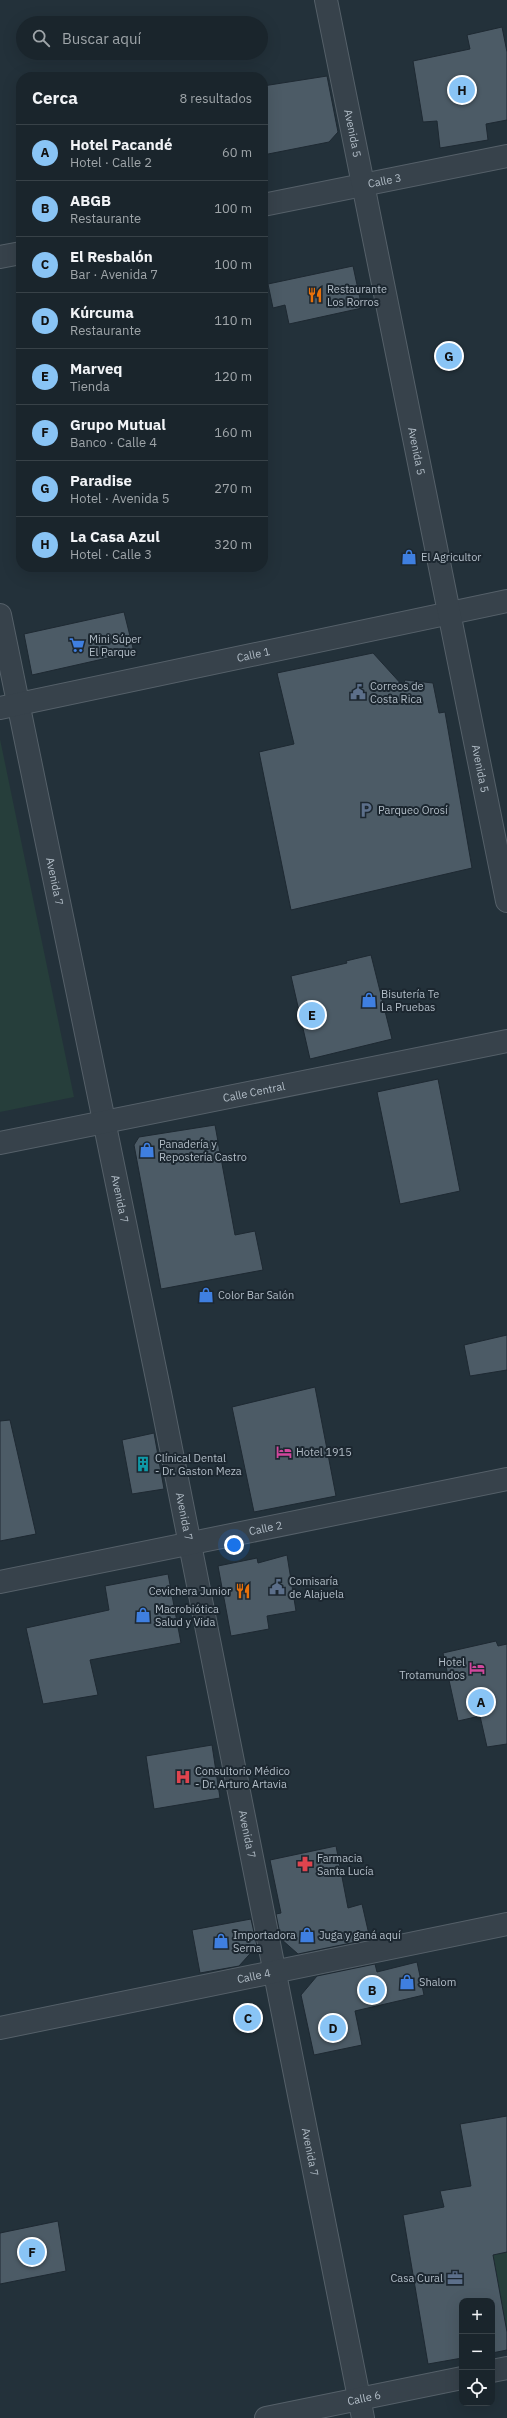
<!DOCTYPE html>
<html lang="es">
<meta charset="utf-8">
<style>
body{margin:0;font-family:"IBM Plex Sans",sans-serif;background:#232d34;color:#f1f3f6}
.controls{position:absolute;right:12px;bottom:12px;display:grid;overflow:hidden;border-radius:8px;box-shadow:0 4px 16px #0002}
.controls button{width:36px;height:36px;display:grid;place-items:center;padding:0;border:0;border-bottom:1px solid #384248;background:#1a252c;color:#f1f3f6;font:20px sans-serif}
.you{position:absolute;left:234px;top:1545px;width:14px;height:14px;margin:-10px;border:3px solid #fff;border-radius:50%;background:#1a73e8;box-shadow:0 0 0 6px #1a73e833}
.badge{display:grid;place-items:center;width:26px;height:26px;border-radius:50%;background:#89c4f5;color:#111;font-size:13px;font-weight:700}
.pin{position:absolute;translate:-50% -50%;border:2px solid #fff;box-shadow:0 1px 4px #0006}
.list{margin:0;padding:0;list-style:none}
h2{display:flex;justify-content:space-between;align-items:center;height:52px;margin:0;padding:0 16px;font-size:17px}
h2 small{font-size:13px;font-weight:400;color:#9fa5a9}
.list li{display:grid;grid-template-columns:26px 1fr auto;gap:12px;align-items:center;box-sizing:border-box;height:56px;padding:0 16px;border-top:1px solid #384248}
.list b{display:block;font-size:15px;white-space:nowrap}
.list p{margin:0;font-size:13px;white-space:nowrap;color:#9fa5a9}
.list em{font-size:13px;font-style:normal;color:#9fa5a9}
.icon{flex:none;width:22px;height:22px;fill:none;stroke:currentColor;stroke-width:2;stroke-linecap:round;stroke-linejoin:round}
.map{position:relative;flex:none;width:507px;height:2418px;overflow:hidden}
.search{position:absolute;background:#1a252c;box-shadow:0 4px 16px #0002;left:16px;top:16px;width:252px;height:44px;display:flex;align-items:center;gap:10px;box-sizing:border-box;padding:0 14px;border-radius:22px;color:#9fa5a9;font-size:15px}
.panel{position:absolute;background:#1a252c;box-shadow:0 4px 16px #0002;left:16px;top:72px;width:252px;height:500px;border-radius:16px}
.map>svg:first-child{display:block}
.green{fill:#263e3b}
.building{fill:#4c5b66;stroke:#1e2932}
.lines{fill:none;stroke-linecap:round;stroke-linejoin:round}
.minor-casing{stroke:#556069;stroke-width:24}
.tertiary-casing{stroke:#556069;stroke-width:24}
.minor{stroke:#37424b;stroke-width:22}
.tertiary{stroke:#37424b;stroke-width:22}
.labels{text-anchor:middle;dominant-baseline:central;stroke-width:4;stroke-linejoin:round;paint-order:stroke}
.street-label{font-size:11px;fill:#b2bdc7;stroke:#1c2730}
.poi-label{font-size:11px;fill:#b2bdc7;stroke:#1c2730;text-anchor:start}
</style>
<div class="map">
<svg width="507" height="2418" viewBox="0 0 507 2418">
<rect width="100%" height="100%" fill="#23313a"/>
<g class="green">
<path d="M0,739L74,1097L0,1112Z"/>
<path d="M507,2252V2332L493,2255Z"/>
</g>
<g class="building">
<path d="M502,27L507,52V120L486,124L488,140L440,148L437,121L423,122L413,61L470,49L467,35Z"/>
<path d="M327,76L338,132L329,142L263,155V86Z"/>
<path d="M353,266L362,308L289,324L285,305L273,308L268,284Z"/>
<path d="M124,612L134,652L32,675L24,634Z"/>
<path d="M373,653L403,686L405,680L433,683L439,713L445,712L472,868L291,910L259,752L294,744L277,673Z"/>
<path d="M371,955L392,1039L310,1059L291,976L347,963L346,961Z"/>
<path d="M438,1079L460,1191L400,1204L377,1092Z"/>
<path d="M215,1125L235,1235L255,1231L263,1270L161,1289L134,1145L139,1137Z"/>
<path d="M507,1335V1370L470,1376L464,1345Z"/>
<path d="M315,1387L336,1496L254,1512L232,1407Z"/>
<path d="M10,1420L36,1534L0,1541V1421Z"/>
<path d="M154,1433L164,1489L132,1494L122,1440Z"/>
<path d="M287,1555L296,1611L267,1616L269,1629L231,1636L218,1566L257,1558L258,1563Z"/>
<path d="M168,1574L181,1643L90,1660L98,1695L43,1704L26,1628L109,1610L105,1586Z"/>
<path d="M496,1641L498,1646L507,1644V1744L487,1747L480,1716L458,1721L443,1653Z"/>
<path d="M212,1745L220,1798L154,1809L146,1756Z"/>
<path d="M336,1846L348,1908L362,1904L370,1939L298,1954L281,1939L276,1914L281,1913L270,1860Z"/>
<path d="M251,1919L257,1946L239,1966L200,1973L192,1930Z"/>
<path d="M417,1962L424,1995L355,2011L362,2045L314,2055L301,1995L317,1976L375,1964L377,1972Z"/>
<path d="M507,2116V2252L493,2255L507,2332V2350L492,2353V2301H462V2358L428,2364L403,2215L444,2207L440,2191L471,2186L460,2124Z"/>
<path d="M58,2221L66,2271L0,2284V2233Z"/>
</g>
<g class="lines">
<defs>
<g id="minor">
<path id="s1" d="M263,205L507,156"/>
<path d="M0,257L21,253"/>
<path id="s2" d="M0,615L161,1398L363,2418"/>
<path id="s3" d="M0,708L507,601"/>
<path id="s4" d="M0,1143L507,1041"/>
<path d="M492,2371L507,2368"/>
<path id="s5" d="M266,2418L462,2378"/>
</g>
<g id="tertiary">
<path id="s6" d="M326,0L507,901"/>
<path id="s7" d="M0,1582L507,1479"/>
<path id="s8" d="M0,2028L507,1924"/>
</g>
</defs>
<use href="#minor" class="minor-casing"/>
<use href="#tertiary" class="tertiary-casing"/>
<use href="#minor" class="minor"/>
<use href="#tertiary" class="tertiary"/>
</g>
<defs>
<symbol id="restaurant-bare" viewBox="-9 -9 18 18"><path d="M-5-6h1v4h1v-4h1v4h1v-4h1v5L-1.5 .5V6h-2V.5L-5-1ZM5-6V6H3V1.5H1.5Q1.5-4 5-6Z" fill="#e8710a" stroke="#1c2730" stroke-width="2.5" paint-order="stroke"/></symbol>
<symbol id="shop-bare" viewBox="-9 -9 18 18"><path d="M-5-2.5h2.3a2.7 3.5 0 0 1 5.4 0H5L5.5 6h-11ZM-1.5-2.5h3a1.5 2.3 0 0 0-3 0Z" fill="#3f7fe0" stroke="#1c2730" stroke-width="2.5" paint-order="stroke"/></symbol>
<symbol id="supermarket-bare" viewBox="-9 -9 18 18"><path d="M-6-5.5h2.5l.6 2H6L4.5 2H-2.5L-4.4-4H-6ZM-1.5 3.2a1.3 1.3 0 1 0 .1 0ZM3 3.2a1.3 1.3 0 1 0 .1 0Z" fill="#3f7fe0" stroke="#1c2730" stroke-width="2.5" paint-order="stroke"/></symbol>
<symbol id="civic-bare" viewBox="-9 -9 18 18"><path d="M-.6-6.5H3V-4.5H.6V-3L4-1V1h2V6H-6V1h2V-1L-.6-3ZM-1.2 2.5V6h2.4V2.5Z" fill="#5c6f8a" stroke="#1c2730" stroke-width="2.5" paint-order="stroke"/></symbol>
<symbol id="parking-bare" viewBox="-9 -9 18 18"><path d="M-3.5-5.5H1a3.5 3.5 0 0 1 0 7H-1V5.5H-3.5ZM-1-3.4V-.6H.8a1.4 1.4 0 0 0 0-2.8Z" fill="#5c6f8a" stroke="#1c2730" stroke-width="2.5" paint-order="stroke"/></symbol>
<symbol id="hotel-bare" viewBox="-9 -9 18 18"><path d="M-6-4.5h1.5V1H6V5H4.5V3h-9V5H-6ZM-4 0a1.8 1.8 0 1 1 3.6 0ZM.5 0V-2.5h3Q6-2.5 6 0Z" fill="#d1479c" stroke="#1c2730" stroke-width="2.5" paint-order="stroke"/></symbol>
<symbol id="building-bare" viewBox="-9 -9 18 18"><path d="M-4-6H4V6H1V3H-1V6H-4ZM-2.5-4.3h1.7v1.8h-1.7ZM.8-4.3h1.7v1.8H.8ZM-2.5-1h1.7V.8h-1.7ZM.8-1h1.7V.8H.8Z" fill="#0f9aa8" stroke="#1c2730" stroke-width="2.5" paint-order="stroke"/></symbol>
<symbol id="hospital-bare" viewBox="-9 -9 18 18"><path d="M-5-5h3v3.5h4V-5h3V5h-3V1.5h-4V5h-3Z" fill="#e0444e" stroke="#1c2730" stroke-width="2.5" paint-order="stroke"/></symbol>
<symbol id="pharmacy-bare" viewBox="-9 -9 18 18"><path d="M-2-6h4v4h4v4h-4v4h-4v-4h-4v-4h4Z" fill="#e0444e" stroke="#1c2730" stroke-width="2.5" paint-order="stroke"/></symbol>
<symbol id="office-bare" viewBox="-9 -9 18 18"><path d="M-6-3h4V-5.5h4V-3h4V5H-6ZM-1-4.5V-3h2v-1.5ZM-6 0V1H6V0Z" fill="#5c6f8a" stroke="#1c2730" stroke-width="2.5" paint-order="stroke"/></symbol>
</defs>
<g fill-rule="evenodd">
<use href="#restaurant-bare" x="304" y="284" width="22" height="22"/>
<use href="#shop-bare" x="398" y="546" width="22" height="22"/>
<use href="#supermarket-bare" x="66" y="634" width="22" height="22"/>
<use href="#civic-bare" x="347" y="681" width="22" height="22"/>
<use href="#parking-bare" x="355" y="799" width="22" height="22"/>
<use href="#shop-bare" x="358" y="989" width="22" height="22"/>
<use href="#shop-bare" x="136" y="1139" width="22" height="22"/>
<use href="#shop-bare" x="195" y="1284" width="22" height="22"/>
<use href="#hotel-bare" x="273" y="1441" width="22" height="22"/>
<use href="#building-bare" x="132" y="1453" width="22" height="22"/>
<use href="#civic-bare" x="266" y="1576" width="22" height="22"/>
<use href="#restaurant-bare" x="232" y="1580" width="22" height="22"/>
<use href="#shop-bare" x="132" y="1604" width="22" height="22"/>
<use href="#hotel-bare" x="466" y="1657" width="22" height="22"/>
<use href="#hospital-bare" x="172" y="1766" width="22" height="22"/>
<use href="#pharmacy-bare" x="294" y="1853" width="22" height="22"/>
<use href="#shop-bare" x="296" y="1924" width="22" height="22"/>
<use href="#shop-bare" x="210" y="1930" width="22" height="22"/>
<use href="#shop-bare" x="396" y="1971" width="22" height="22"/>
<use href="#office-bare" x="444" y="2267" width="22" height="22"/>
</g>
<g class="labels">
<g class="street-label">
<text stroke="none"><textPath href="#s6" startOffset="136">Avenida 5</textPath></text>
<text stroke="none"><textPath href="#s1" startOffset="124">Calle 3</textPath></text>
<text stroke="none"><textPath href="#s6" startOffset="460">Avenida 5</textPath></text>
<text stroke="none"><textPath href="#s3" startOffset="259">Calle 1</textPath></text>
<text stroke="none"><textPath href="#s6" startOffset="784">Avenida 5</textPath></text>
<text stroke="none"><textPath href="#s2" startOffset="272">Avenida 7</textPath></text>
<text stroke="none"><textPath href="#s4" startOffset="259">Calle Central</textPath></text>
<text stroke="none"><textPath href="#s2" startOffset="596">Avenida 7</textPath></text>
<text stroke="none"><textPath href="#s2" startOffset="920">Avenida 7</textPath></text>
<text stroke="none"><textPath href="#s7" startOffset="271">Calle 2</textPath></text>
<text stroke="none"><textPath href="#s2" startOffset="1244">Avenida 7</textPath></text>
<text stroke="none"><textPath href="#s8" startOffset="259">Calle 4</textPath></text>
<text stroke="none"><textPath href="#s2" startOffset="1568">Avenida 7</textPath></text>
<text stroke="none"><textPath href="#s5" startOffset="100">Calle 6</textPath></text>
</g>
<g class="poi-label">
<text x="327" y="289">Restaurante<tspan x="327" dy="13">Los Rorros</tspan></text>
<text x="421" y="557">El Agricultor</text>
<text x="89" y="639">Mini Súper<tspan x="89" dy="13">El Parque</tspan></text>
<text x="370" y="686">Correos de<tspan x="370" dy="13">Costa Rica</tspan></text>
<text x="378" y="810">Parqueo Orosí</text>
<text x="381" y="994">Bisutería Te<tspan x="381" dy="13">La Pruebas</tspan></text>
<text x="159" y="1144">Panadería y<tspan x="159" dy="13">Repostería Castro</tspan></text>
<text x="218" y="1295">Color Bar Salón</text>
<text x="296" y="1452">Hotel 1915</text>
<text x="155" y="1458">Clínical Dental<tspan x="155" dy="13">- Dr. Gaston Meza</tspan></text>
<text x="289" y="1581">Comisaría<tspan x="289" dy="13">de Alajuela</tspan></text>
<text x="231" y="1591" text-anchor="end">Cevichera Junior</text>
<text x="155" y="1609">Macrobiótica<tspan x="155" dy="13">Salud y Vida</tspan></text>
<text x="465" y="1662" text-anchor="end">Hotel<tspan x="465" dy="13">Trotamundos</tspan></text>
<text x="195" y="1771">Consultorio Médico<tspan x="195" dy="13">- Dr. Arturo Artavia</tspan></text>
<text x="317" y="1858">Farmacia<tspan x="317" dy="13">Santa Lucía</tspan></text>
<text x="233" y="1935">Importadora<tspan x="233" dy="13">Serna</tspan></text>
<text x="319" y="1935">Juga y ganá aquí</text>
<text x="419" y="1982">Shalom</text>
<text x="443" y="2278" text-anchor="end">Casa Cural</text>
</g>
</g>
</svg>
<div class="controls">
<button>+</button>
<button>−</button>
<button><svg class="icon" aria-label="locate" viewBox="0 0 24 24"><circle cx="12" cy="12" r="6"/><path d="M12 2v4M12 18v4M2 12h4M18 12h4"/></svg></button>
</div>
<div class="you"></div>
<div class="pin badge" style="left:481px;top:1702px">A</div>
<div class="pin badge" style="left:372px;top:1990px">B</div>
<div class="pin badge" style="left:248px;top:2018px">C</div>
<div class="pin badge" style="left:333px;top:2028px">D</div>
<div class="pin badge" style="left:312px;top:1015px">E</div>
<div class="pin badge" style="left:32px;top:2252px">F</div>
<div class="pin badge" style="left:449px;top:356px">G</div>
<div class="pin badge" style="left:462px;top:90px">H</div>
<div class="search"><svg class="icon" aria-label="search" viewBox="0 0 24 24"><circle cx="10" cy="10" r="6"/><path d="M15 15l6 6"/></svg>Buscar aquí</div>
<section class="panel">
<h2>Cerca<small>8 resultados</small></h2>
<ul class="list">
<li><span class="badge">A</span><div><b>Hotel Pacandé</b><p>Hotel · Calle 2</p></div><em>60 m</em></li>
<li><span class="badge">B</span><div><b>ABGB</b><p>Restaurante</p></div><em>100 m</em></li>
<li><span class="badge">C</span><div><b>El Resbalón</b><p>Bar · Avenida 7</p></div><em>100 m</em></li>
<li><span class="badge">D</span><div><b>Kúrcuma</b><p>Restaurante</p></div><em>110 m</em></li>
<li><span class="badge">E</span><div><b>Marveq</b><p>Tienda</p></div><em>120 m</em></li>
<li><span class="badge">F</span><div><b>Grupo Mutual</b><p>Banco · Calle 4</p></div><em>160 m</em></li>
<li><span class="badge">G</span><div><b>Paradise</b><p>Hotel · Avenida 5</p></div><em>270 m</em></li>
<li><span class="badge">H</span><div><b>La Casa Azul</b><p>Hotel · Calle 3</p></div><em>320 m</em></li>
</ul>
</section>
</div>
